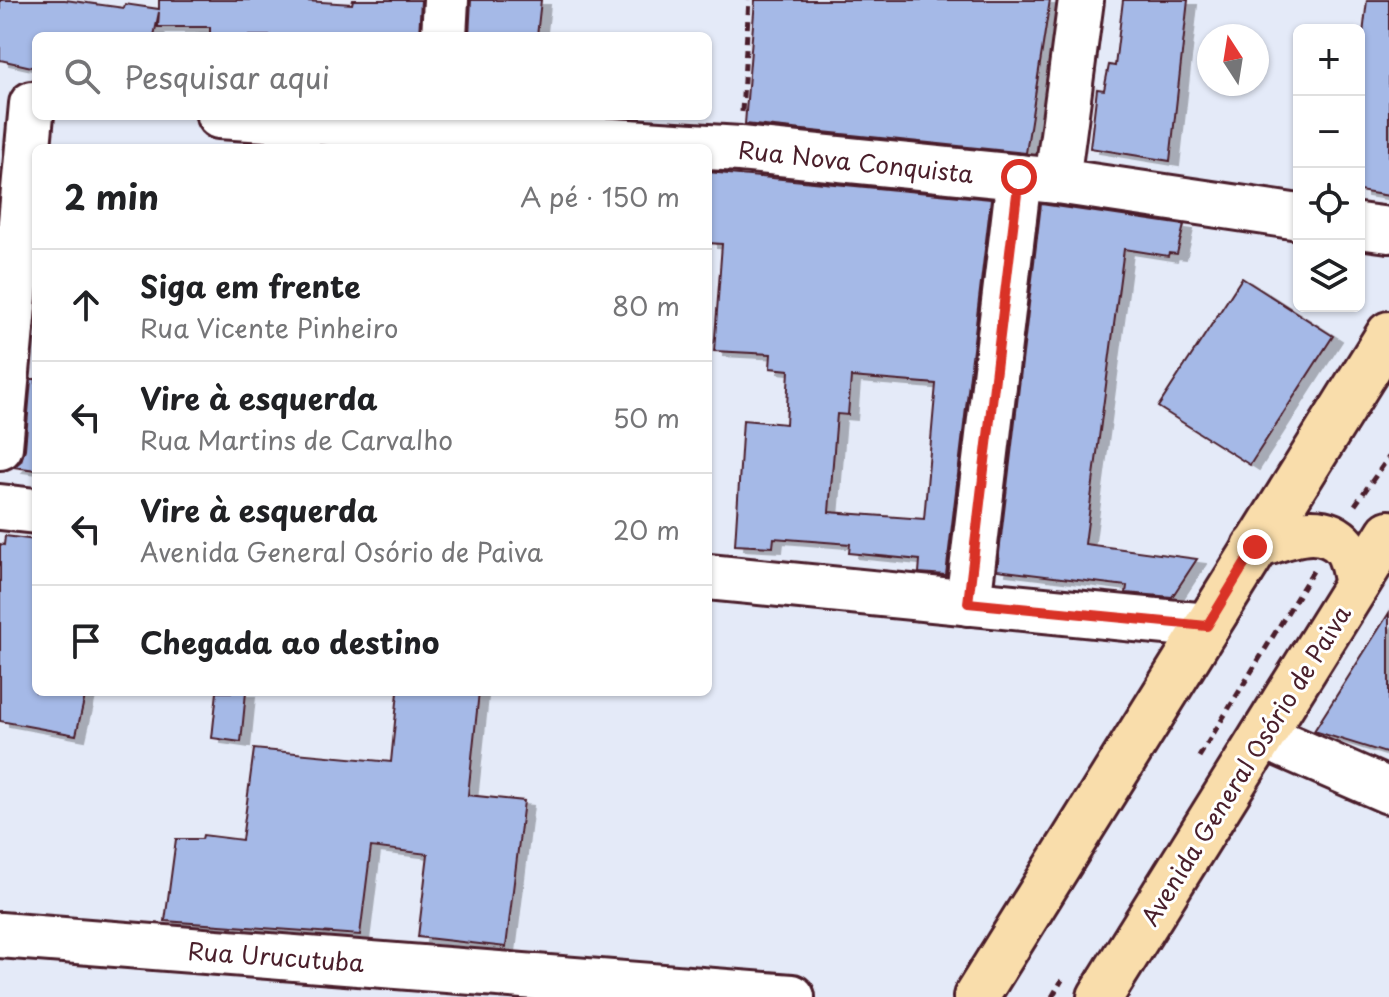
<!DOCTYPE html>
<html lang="pt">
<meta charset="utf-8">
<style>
body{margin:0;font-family:"Playpen Sans",sans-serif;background:#f6f6f6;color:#202124}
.controls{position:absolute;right:24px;top:24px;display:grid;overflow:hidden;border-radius:12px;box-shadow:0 2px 6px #0004}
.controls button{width:72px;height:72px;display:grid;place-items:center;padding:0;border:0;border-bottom:2px solid #e0e0e0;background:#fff;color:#202124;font:40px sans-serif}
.compass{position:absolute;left:1197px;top:24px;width:72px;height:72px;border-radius:50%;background:#fff;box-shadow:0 2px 6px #0004;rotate:348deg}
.stop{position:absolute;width:24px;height:24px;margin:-18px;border:6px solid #d93025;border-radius:50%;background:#fff}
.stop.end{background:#d93025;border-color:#fff;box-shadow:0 2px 8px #0008}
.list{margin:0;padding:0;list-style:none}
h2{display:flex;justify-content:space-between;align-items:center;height:104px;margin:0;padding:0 32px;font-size:34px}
h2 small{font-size:26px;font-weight:400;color:#757577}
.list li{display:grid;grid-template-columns:52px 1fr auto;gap:24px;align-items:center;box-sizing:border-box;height:112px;padding:0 32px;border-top:2px solid #e0e0e0}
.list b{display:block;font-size:30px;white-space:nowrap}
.list p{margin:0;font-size:26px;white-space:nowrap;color:#757577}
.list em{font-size:26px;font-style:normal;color:#757577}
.icon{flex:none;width:44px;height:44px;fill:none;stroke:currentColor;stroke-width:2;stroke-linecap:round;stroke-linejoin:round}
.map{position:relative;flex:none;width:1389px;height:997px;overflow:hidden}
.search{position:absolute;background:#fff;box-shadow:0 2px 6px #0004;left:32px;top:32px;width:680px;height:88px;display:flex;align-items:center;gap:20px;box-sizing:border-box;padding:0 28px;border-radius:12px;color:#757577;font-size:30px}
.panel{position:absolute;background:#fff;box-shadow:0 2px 6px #0004;left:32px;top:144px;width:680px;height:552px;border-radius:12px}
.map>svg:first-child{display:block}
.building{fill:#a5b9e7;stroke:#4a1f2b;stroke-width:2;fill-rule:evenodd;filter:url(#shadow)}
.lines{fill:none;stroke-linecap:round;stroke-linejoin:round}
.minor-casing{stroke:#4a1f2b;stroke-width:50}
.major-casing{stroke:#4a1f2b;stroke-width:50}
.path{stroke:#4a1f2b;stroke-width:5;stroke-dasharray:8 6;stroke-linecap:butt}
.minor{stroke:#fff;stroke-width:44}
.major{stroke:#f9ddab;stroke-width:44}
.route{stroke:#d93025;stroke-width:10}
.labels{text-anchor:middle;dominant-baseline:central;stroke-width:6;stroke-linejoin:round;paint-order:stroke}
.street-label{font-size:24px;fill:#4a1f2b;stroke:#fff}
</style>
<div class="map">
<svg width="1389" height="997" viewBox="0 0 1389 997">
<defs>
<filter id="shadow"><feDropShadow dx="9" dy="5" stdDeviation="0" flood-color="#0004"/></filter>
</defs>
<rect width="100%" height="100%" fill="#e4eaf8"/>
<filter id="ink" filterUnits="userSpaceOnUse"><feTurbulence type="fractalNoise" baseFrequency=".0125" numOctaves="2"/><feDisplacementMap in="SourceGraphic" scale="16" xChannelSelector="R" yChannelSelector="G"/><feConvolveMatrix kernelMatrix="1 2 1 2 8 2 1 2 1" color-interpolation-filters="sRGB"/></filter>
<g filter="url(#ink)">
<g class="building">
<path d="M0,0H65L124,8L125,4L159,9V0H290L352,4L353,0H421L419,36H210V27H158L159,12L154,36H36V68L0,60Z"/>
<path d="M471,0H541L537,36H469Z"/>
<path d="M755,0H1050L1026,153L745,124Z"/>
<path d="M1123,0H1188L1170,161L1090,148L1097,89L1104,90L1109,65L1115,66Z"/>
<path d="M1367,0H1389V196L1359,191V68Z"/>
<path d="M708,172L991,199L946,575L919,573L920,560L849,553L850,544L774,538L773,547L735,545L743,420L786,424L789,370L770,368L771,354L714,351L722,244L708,243ZM851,377L936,384L924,519L829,512L837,414L848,415Z"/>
<path d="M1041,204L1184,225L1177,254L1169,253L1168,256L1124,249L1085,544L1197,559L1172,597L1126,593L1127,586L997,570Z"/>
<path d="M1242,278L1333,336L1250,465L1158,407Z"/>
<path d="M31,379H36V470L14,467L21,461L25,449Z"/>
<path d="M5,536L36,540V692H86L76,735L0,721V544L4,545Z"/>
<path d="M1389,613V754L1314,731Z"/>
<path d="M217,692H246L241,742L212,738Z"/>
<path d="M398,692H479L468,795L524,801L506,947L418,937L428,854L371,847L360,935L165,921L176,839H202L203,835L242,840L254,749L391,762Z"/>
</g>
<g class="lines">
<defs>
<g id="minor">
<path d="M444,36L446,0"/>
<path d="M219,116L740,149L1057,181L1299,217"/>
<path d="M1057,181L1081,0"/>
<path d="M1359,226L1389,230"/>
<path d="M0,447L32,104"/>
<path d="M0,507L36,511"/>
<path d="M708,577L1207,626"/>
<path d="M968,603L1019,177"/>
<path d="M1263,736L1389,791"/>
<path d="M0,935L792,997"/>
</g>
<g id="major">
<path d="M1255,547C1283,537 1322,519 1345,547C1353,557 1354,572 1357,584"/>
<path d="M976,997L1389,334"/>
<path d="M1100,997L1389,533"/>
</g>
</defs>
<use href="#minor" class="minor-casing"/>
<use href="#major" class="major-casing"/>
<g class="path">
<path d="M742,112L749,0"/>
<path d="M1355,505L1389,457"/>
<path d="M1199,757L1313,571"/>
<path d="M1052,997L1062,980"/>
</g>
<use href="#minor" class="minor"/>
<use href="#major" class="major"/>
</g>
</g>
<g class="lines" filter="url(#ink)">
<path class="route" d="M1019,177L968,603L1207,626L1255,547"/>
</g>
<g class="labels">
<g class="street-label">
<text transform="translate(856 161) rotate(6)">Rua Nova Conquista</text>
<text transform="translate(1245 765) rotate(-58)">Avenida General Osório de Paiva</text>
<text transform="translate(276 956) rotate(4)">Rua Urucutuba</text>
</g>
</g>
</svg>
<div class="controls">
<button>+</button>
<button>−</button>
<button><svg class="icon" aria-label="locate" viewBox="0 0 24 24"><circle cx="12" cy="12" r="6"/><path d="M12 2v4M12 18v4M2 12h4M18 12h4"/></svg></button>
<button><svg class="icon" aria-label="layers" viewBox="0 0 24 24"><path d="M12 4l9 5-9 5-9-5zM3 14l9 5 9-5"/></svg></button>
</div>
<svg class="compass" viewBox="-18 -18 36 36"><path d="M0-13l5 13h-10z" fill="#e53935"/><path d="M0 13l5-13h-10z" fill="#757577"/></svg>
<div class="stop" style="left:1019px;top:177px"></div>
<div class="stop end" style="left:1255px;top:547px"></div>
<div class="search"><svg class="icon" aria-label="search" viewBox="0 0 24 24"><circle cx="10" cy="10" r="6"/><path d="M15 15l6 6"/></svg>Pesquisar aqui</div>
<section class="panel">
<h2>2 min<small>A pé · 150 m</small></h2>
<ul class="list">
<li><svg class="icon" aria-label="ahead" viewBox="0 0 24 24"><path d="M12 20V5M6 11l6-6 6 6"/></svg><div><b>Siga em frente</b><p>Rua Vicente Pinheiro</p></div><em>80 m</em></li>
<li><svg class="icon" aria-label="left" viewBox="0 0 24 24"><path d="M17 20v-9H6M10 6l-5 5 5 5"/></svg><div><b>Vire à esquerda</b><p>Rua Martins de Carvalho</p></div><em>50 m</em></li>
<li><svg class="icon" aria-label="left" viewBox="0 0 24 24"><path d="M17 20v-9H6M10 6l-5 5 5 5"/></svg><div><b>Vire à esquerda</b><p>Avenida General Osório de Paiva</p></div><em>20 m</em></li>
<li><svg class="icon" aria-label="arrive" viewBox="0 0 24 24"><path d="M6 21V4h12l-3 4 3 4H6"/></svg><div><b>Chegada ao destino</b></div></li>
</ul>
</section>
</div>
